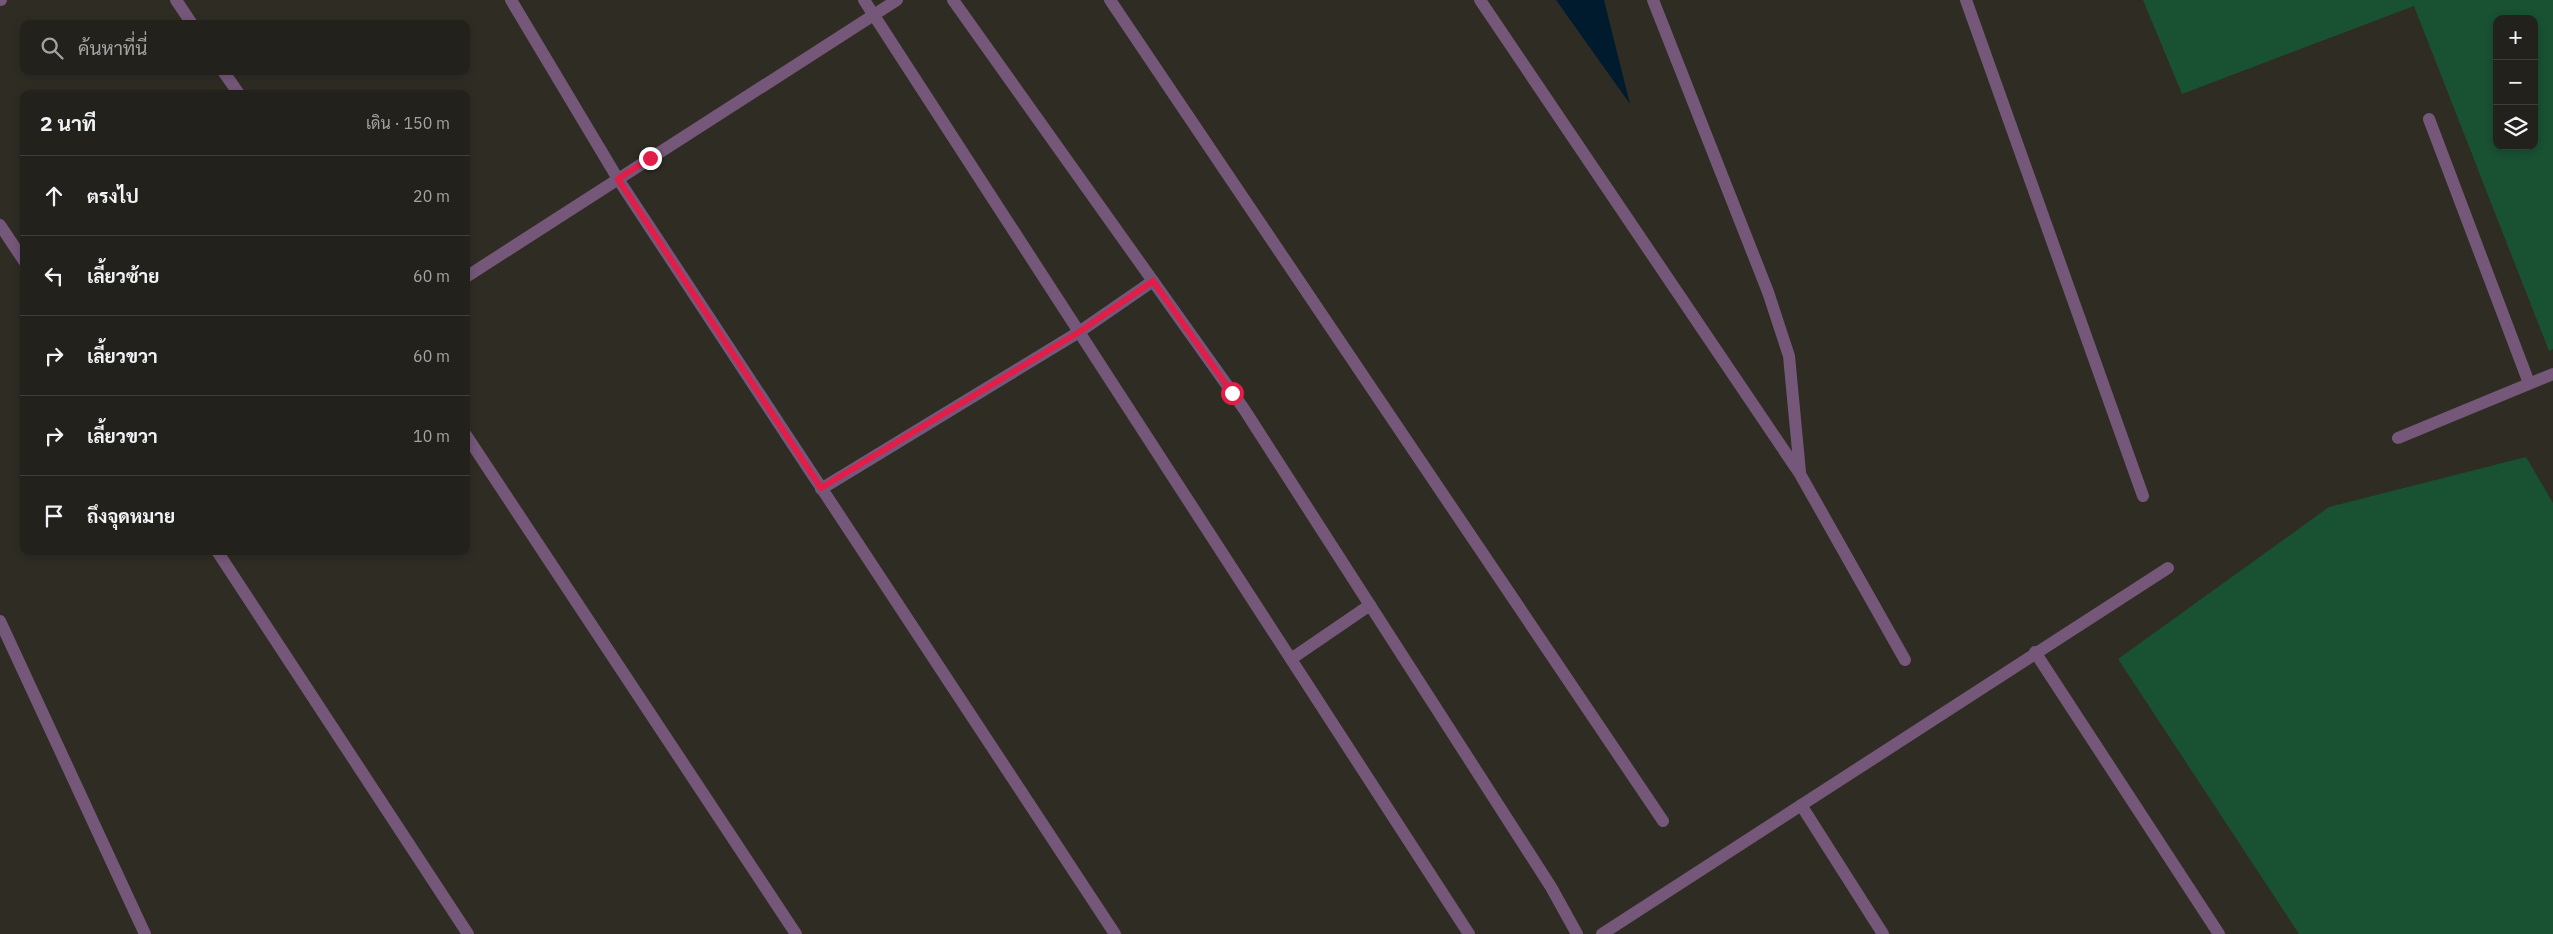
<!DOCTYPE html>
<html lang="th">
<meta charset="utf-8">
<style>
body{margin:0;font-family:"IBM Plex Sans",Sarabun,sans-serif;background:#2b2924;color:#f1f3f6}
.controls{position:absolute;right:15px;top:15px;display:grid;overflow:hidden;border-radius:10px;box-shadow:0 2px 8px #0003}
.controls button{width:45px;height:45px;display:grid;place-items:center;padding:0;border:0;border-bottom:1px solid #403e3a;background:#23211b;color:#f1f3f6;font:25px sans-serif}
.stop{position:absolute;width:15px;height:15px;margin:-11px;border:4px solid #e11d48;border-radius:50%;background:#fff}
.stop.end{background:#e11d48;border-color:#fff;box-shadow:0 1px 5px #0008}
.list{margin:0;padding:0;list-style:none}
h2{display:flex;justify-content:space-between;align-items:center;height:65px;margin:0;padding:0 20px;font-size:21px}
h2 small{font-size:16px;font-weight:400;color:#a3a3a3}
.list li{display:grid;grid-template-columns:32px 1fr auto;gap:15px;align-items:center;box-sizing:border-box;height:80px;padding:0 20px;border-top:1px solid #403e3a}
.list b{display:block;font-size:19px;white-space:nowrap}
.list em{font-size:16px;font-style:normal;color:#a3a3a3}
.icon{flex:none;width:28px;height:28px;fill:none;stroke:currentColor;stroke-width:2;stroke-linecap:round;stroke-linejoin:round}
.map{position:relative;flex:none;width:2553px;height:934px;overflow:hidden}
.search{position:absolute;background:#23211b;box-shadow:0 2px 8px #0003;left:20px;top:20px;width:450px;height:55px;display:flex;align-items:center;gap:12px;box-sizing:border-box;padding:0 18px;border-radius:10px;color:#a3a3a3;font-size:19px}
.panel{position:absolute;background:#23211b;box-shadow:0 2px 8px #0003;left:20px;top:90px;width:450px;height:465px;border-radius:10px}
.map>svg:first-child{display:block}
.green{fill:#195133;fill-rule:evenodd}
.water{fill:#001b2d}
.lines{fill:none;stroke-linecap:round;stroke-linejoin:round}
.lane{stroke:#75577a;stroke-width:12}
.street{stroke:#75577a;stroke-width:12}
.route{stroke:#e11d48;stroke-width:6}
</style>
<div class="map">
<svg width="2553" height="934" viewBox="0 0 2553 934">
<rect width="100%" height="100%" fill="#2f2c24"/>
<g class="green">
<path d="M2143,0H2553V349L2549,351L2414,6L2182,94ZM2497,19H2534V146H2497Z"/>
<path d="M2526,457L2553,503V934H2299L2118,659L2329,507Z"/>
</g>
<path class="water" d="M1556,0H1604L1630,104Z"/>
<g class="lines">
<path class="lane" d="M2429,119L2529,383"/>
<g class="street">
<path d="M0,0H1"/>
<path d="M176,0L192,24"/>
<path d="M511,0L618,179L1115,934"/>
<path d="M864,0L1469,934"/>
<path d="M953,0L1244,409L1551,887L1577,934"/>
<path d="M1110,0L1663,821"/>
<path d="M1480,0L1800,474L1905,660"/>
<path d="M1653,0L1768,292L1789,356L1800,472"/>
<path d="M1966,0L2143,496"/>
<path d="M223,71L239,94"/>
<path d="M0,225L24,261"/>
<path d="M466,277L897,0"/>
<path d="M466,435L796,934"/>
<path d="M2398,438L2553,374"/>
<path d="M821,489L1079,332L1153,281"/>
<path d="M217,551L468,934"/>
<path d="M0,621L145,934"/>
<path d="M2035,652L2219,934"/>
<path d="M1291,659L1370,605"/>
<path d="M1801,805L1883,934"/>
<path d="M1602,934L2168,568"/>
</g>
</g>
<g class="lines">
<path class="route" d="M650,158L618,179L821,488L1079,332L1153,281L1232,393"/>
</g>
</svg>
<div class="controls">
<button>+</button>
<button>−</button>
<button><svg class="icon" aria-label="layers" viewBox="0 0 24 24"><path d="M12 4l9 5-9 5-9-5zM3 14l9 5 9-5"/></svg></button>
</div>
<div class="stop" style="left:1232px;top:393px"></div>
<div class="stop end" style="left:650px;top:158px"></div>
<div class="search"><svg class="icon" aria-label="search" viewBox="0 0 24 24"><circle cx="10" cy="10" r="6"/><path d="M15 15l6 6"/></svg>ค้นหาที่นี่</div>
<section class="panel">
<h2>2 นาที<small>เดิน · 150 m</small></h2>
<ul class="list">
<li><svg class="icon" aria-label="ahead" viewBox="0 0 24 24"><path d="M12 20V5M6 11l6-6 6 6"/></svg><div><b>ตรงไป</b></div><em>20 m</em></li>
<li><svg class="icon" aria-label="left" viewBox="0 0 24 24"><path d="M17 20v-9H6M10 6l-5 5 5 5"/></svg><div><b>เลี้ยวซ้าย</b></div><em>60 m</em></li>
<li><svg class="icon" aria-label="right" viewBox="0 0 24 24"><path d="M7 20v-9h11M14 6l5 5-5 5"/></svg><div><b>เลี้ยวขวา</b></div><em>60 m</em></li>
<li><svg class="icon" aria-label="right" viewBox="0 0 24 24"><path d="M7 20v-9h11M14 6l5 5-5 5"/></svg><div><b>เลี้ยวขวา</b></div><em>10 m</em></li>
<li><svg class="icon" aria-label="arrive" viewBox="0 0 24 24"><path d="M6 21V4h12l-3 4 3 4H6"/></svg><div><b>ถึงจุดหมาย</b></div></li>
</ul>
</section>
</div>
